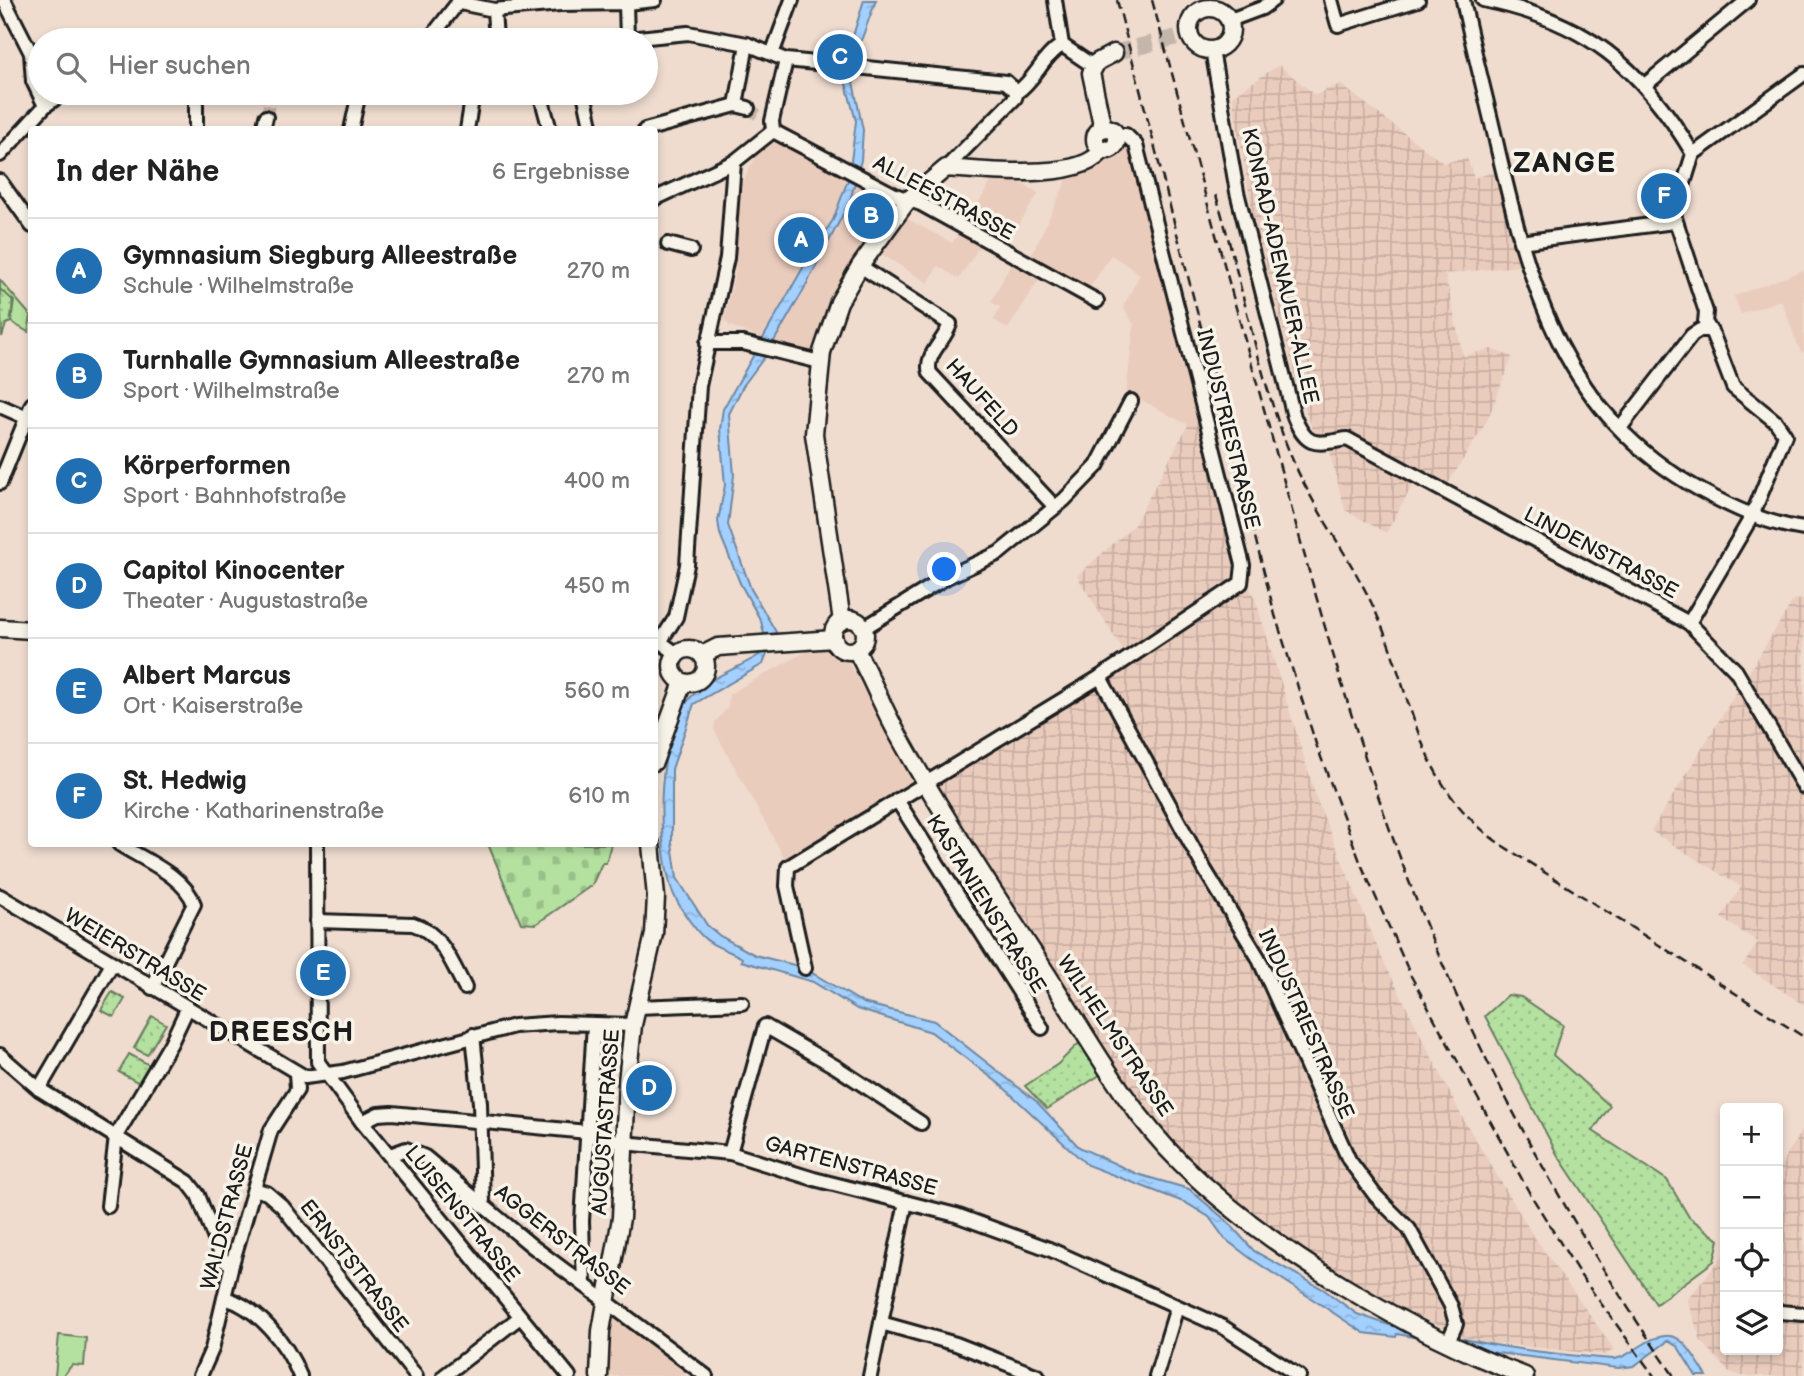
<!DOCTYPE html>
<html lang="de">
<meta charset="utf-8">
<style>
body{margin:0;font-family:"Balsamiq Sans",sans-serif;background:#f6f6f6;color:#222}
.controls{position:absolute;right:21px;bottom:21px;display:grid;overflow:hidden;border-radius:7px;box-shadow:0 4px 10px #0003}
.controls button{width:63px;height:63px;display:grid;place-items:center;padding:0;border:0;border-bottom:2px solid #e0e0e0;background:#fff;color:#222;font:35px sans-serif}
.you{position:absolute;left:945px;top:570px;width:24px;height:24px;margin:-18px;border:5px solid #fff;border-radius:50%;background:#1a73e8;box-shadow:0 0 0 10px #1a73e833}
.badge{display:grid;place-items:center;width:46px;height:46px;border-radius:50%;background:#1f6fb2;color:#fff;font-size:23px;font-weight:700}
.pin{position:absolute;translate:-50% -50%;border:4px solid #fff;box-shadow:0 2px 7px #0006}
.list{margin:0;padding:0;list-style:none}
h2{display:flex;justify-content:space-between;align-items:center;height:91px;margin:0;padding:0 28px;font-size:30px}
h2 small{font-size:23px;font-weight:400;color:#767676}
.list li{display:grid;grid-template-columns:46px 1fr auto;gap:21px;align-items:center;box-sizing:border-box;height:105px;padding:0 28px;border-top:2px solid #e0e0e0}
.list b{display:block;font-size:26px;white-space:nowrap}
.list p{margin:0;font-size:23px;white-space:nowrap;color:#767676}
.list em{font-size:23px;font-style:normal;color:#767676}
.icon{flex:none;width:38px;height:38px;fill:none;stroke:currentColor;stroke-width:2;stroke-linecap:round;stroke-linejoin:round}
.map{position:relative;flex:none;width:1804px;height:1376px;overflow:hidden}
.search{position:absolute;background:#fff;box-shadow:0 4px 10px #0003;left:28px;top:28px;width:630px;height:77px;display:flex;align-items:center;gap:18px;box-sizing:border-box;padding:0 24px;border-radius:38px;color:#767676;font-size:26px}
.panel{position:absolute;background:#fff;box-shadow:0 4px 10px #0003;left:28px;top:126px;width:630px;height:721px;border-radius:7px}
.map>svg:first-child{display:block}
.built{fill:#eaccbd}
.industrial{fill:url(#industrial-grid)}
.grass{fill:url(#grass-dots);stroke:#687e5e;stroke-width:2}
.cemetery{fill:url(#cemetery-stones);stroke:#687e5e;stroke-width:2}
.park{fill:#b4e1a0;stroke:#687e5e;stroke-width:2}
.water{fill:url(#water-ripples);stroke:#6d88a4;stroke-width:2}
.lines{fill:none;stroke-linecap:round;stroke-linejoin:round}
.minor-tunnel{stroke:#c5b6ab;stroke-width:12;stroke-dasharray:12 6;stroke-linecap:butt}
.major-tunnel{stroke:#c5b6ab;stroke-width:16;stroke-dasharray:16 8;stroke-linecap:butt}
.minor-casing{stroke:#1c1c1c;stroke-width:18}
.major-casing{stroke:#1c1c1c;stroke-width:21}
.minor{stroke:#f7f3e8;stroke-width:12}
.major{stroke:#f7f3e8;stroke-width:16}
.rail{stroke:#1c1c1c;stroke-width:2.5;stroke-dasharray:10 5;stroke-linecap:butt}
.labels{text-anchor:middle;dominant-baseline:central;stroke-width:7;stroke-linejoin:round;paint-order:stroke}
.street-label{font-size:21px;fill:#1c1c1c;stroke:#f7f3e8}
.district-label{font-size:28px;font-weight:bold;letter-spacing:2px;fill:#1c1c1c;stroke:#f7f3e8}
</style>
<div class="map">
<svg width="1804" height="1376" viewBox="0 0 1804 1376">
<defs>
<pattern id="industrial-grid" width="8" height="8" patternUnits="userSpaceOnUse" patternTransform="scale(1.75)"><rect width="8" height="8" fill="#eaccbd"/><path d="M0 4h8M4 0v8" fill="none" stroke="#c8afa2"/></pattern>
<pattern id="grass-dots" width="8" height="8" patternUnits="userSpaceOnUse" patternTransform="scale(1.75)"><rect width="8" height="8" fill="#b4e1a0"/><path d="M2 2h.1M6 6h.1" fill="none" stroke="#9ac089" stroke-width="1.8" stroke-linecap="round"/></pattern>
<pattern id="cemetery-stones" width="16" height="16" patternUnits="userSpaceOnUse" patternTransform="scale(1.75)"><rect width="16" height="16" fill="#b4e1a0"/><path d="M2 7V4a2 2 0 0 1 4 0v3zM10 15v-3a2 2 0 0 1 4 0v3z" fill="#9ac089"/></pattern>
<pattern id="water-ripples" width="26" height="14" patternUnits="userSpaceOnUse" patternTransform="scale(1.75)"><rect width="26" height="14" fill="#a3d0fe"/><path d="M2 4q2-2 4 0t4 0M15 11q2-2 4 0t4 0" fill="none" stroke="#8cb2d9"/></pattern>
</defs>
<rect width="100%" height="100%" fill="#efdccf"/>
<filter id="ink" filterUnits="userSpaceOnUse"><feTurbulence type="fractalNoise" baseFrequency=".0143" numOctaves="2"/><feDisplacementMap in="SourceGraphic" scale="14" xChannelSelector="R" yChannelSelector="G"/><feConvolveMatrix kernelMatrix="1 2 1 2 8 2 1 2 1" color-interpolation-filters="sRGB"/></filter>
<g filter="url(#ink)">
<g class="built">
<path d="M773,143L785,144L891,203L836,288L810,353L758,337L730,326L724,320L736,268V224L742,184L756,155Z"/>
<path d="M1124,146L1133,155L1201,422L1188,425L1126,392L1134,325L1123,307L1140,274L1111,255L1089,289L1031,256L1070,173L1101,164Z"/>
<path d="M1013,179L1039,193L1007,243L967,222L992,180Z"/>
<path d="M906,218L952,243L960,232L980,245L959,279L938,266L928,283L881,254Z"/>
<path d="M1012,261L1041,276L1008,329L994,320L1000,307L991,302Z"/>
<path d="M1804,270V352L1801,353L1781,300L1741,314L1734,296Z"/>
<path d="M826,648L847,660L916,782L785,859L714,730L715,722L728,707L729,694L809,650Z"/>
<path d="M613,1318L627,1320L687,1369L685,1376H605L608,1322Z"/>
</g>
<g class="industrial">
<path d="M1279,65L1315,95L1340,84L1443,163L1467,158L1474,178L1495,172L1519,266L1445,274L1463,356L1491,349L1512,357L1487,421L1441,495L1415,481L1386,533L1345,510L1325,436L1313,431L1301,399L1253,215L1232,96Z"/>
<path d="M1201,422L1237,571L1254,595L1318,803L1382,958L1461,1115L1533,1235L1614,1349L1607,1355L1474,1341L1390,1304L1317,1264L1274,1234L1178,1155L1090,1032L932,787L1129,660L1077,576L1134,525L1188,425Z"/>
<path d="M1794,599L1804,600V1005L1743,965L1758,942L1721,918L1741,887L1651,831Z"/>
<path d="M1804,1127V1376H1740L1728,1371L1701,1341L1687,1300L1725,1253V1350H1778V1169Z"/>
</g>
<g class="grass">
<path d="M0,289C20,295 10,308 11,322L6,324L2,337Z"/>
<path d="M112,992L125,999L114,1017L101,1010Z"/>
<path d="M1508,995L1521,997L1563,1025L1553,1055L1610,1106L1593,1131L1667,1180L1689,1217L1719,1240L1714,1261L1656,1304L1557,1154L1485,1016Z"/>
<path d="M152,1016L166,1024L147,1055L134,1048Z"/>
<path d="M1081,1041L1103,1073L1047,1109L1025,1086L1058,1064Z"/>
<path d="M129,1054L151,1066L141,1084L119,1072Z"/>
</g>
<path class="cemetery" d="M488,844H611L606,863H602L592,885L536,924L521,923Z"/>
<g class="park">
<path d="M0,280L31,316L28,332L11,322L14,301L0,289Z"/>
<path d="M59,1335L86,1338L84,1366L72,1365L63,1376H55Z"/>
</g>
<path class="water" d="M864,0H876L854,60L852,77L863,130L861,160L850,201L803,291L766,355L743,386L729,414L734,475L728,525L751,589L776,632L763,664L694,704L672,769V843L677,878L707,925L720,936L755,955L802,967L863,1003L934,1021L1036,1101L1079,1147L1137,1174L1189,1189L1228,1222L1254,1251L1323,1289L1357,1314L1389,1325L1391,1318C1460,1344 1539,1353 1614,1359C1624,1358 1631,1352 1639,1347C1678,1320 1686,1345 1707,1376H1696L1678,1347L1668,1341L1634,1366L1618,1368L1497,1353L1397,1334L1396,1337L1364,1333L1250,1258L1225,1239L1209,1217L1186,1203L1087,1165L1001,1085L931,1032L857,1009L813,982L741,961L742,958C729,950 712,947 701,935C690,923 674,900 670,884C657,833 655,739 691,697C708,677 738,669 759,655L764,634L761,621L740,583L720,534L718,521L725,485L720,429L723,409L813,250L833,220L849,177L856,121L846,84V59Z"/>
<g class="lines">
<g class="minor-tunnel">
<path d="M748,108L761,117"/>
<path d="M266,117L272,93"/>
</g>
<path class="major-tunnel" d="M1114,53L1181,36"/>
<defs>
<g id="minor">
<path d="M4,0L31,53L33,81L45,106"/>
<path d="M1055,0L1062,45"/>
<path d="M1331,0L1338,25L1418,0"/>
<path d="M1463,0C1473,50 1487,100 1498,150C1531,291 1564,414 1700,490C1733,508 1767,524 1804,529"/>
<path d="M1483,0C1585,20 1641,66 1693,154L1674,215L1706,312L1705,322L1713,335L1733,387L1776,422L1785,435L1752,516L1689,623"/>
<path d="M460,3L494,10L560,4L626,3L627,39"/>
<path d="M626,3L655,0"/>
<path d="M494,10L496,40"/>
<path d="M1230,20L1262,8L1273,0"/>
<path d="M429,40L460,0"/>
<path d="M618,40L688,33L747,44L786,60L1006,82L1017,92"/>
<path d="M1062,45L1093,66"/>
<path d="M1212,50L1237,192L1294,417C1307,449 1316,444 1347,439L1689,623L1736,671L1804,787"/>
<path d="M772,54L792,0"/>
<path d="M1645,85L1748,0"/>
<path d="M196,93V130"/>
<path d="M540,93L550,130"/>
<path d="M584,93L592,130"/>
<path d="M736,105L747,44"/>
<path d="M263,130L266,117"/>
<path d="M351,130L359,93"/>
<path d="M467,130L473,93"/>
<path d="M645,130L736,105L748,108"/>
<path d="M773,131L895,195L921,204L1097,301"/>
<path d="M773,131L772,121L786,60"/>
<path d="M1693,154L1804,74"/>
<path d="M0,155L45,106L63,93"/>
<path d="M946,168L1015,98L1017,92C1035,80 1043,56 1062,45"/>
<path d="M0,181L32,226"/>
<path d="M654,199L734,162L773,131"/>
<path d="M1520,242L1674,222"/>
<path d="M668,244L691,250"/>
<path d="M860,266L950,324C945,341 924,355 930,373L1055,507"/>
<path d="M707,343H743L820,362"/>
<path d="M0,406L32,420"/>
<path d="M1620,428L1692,335L1700,330H1709"/>
<path d="M0,483L32,404"/>
<path d="M864,628L947,577L999,553L1064,500L1097,466L1131,401"/>
<path d="M655,638L677,654"/>
<path d="M660,642L676,617L687,565L699,386L727,258L734,162"/>
<path d="M1100,677L1205,870L1258,957L1349,1160L1375,1195L1409,1229L1451,1306L1456,1324L1448,1342"/>
<path d="M897,800L1042,1028"/>
<path d="M119,844C142,859 185,876 194,904L152,988"/>
<path d="M317,844L318,1062L362,1122L569,1376"/>
<path d="M0,896L305,1077L343,1072L514,1026L558,1023L633,1025"/>
<path d="M317,921L413,924C441,933 452,963 465,988"/>
<path d="M805,968L787,886L788,867L1100,677L1241,583L1243,565L1136,145L1126,135H1116"/>
<path d="M637,1007L742,1003"/>
<path d="M473,1035L480,1103L483,1204"/>
<path d="M0,1055L39,1089L188,1182L198,1195L223,1260L232,1264"/>
<path d="M39,1089L112,964"/>
<path d="M362,1122L378,1114L392,1113L587,1132L597,1137L634,1144L730,1153L814,1179L956,1215L1049,1249L1223,1327L1299,1376"/>
<path d="M730,1153L765,1026L836,1067L921,1123"/>
<path d="M390,1155L406,1149L425,1157L532,1246L706,1376"/>
<path d="M254,1189L267,1193L282,1206L416,1376"/>
<path d="M108,1206L116,1136L171,1043L187,1009"/>
<path d="M584,1285L582,1221L594,1024"/>
<path d="M225,1298C259,1308 287,1344 300,1376"/>
<path d="M1780,1312L1804,1314"/>
<path d="M881,1323L956,1344L1038,1376"/>
<path d="M200,1376L212,1349L232,1264L271,1130L297,1090L296,1073"/>
<path d="M444,1376L520,1317"/>
<path d="M870,1376L906,1202"/>
<path d="M1156,1376L1177,1307"/>
</g>
<g id="major">
<circle cx="1210" cy="29" r="21"/>
<circle cx="1106" cy="139" r="11"/>
<path d="M1103,129L1091,73L1097,62L1114,53"/>
<circle cx="849" cy="635" r="16"/>
<path d="M842,621L814,434L822,352L839,302L860,266L908,200L946,168C980,170 1083,183 1103,149"/>
<path d="M0,628L32,630"/>
<circle cx="689" cy="666" r="17"/>
<path d="M856,650C872,679 884,711 901,740C947,823 1001,902 1052,982C1092,1044 1128,1111 1181,1163C1268,1249 1410,1333 1525,1376"/>
<path d="M702,655L718,647L834,639"/>
<path d="M654,762L683,682"/>
<path d="M599,1376L601,1331L621,1218L627,1082L633,1025L654,934L656,897L651,844"/>
</g>
</defs>
<use href="#minor" class="minor-casing"/>
<use href="#major" class="major-casing"/>
<use href="#minor" class="minor"/>
<use href="#major" class="major"/>
<g class="rail">
<path d="M1117,0L1275,615L1316,744L1361,864L1411,976L1529,1192L1581,1276L1654,1376"/>
<path d="M1152,0C1195,158 1238,316 1282,474C1324,627 1367,780 1427,927C1492,1086 1576,1235 1674,1376"/>
<path d="M1216,195C1242,281 1257,373 1291,456C1314,511 1353,560 1377,615C1416,703 1414,782 1500,844L1804,1037"/>
</g>
</g>
</g>
<g class="labels">
<g class="street-label">
<text transform="translate(944 198) rotate(28)">ALLEESTRASSE</text>
<text transform="translate(1280 266) rotate(77)">KONRAD-ADENAUER-ALLEE</text>
<text transform="translate(982 398) rotate(48)">HAUFELD</text>
<text transform="translate(1228 429) rotate(76)">INDUSTRIESTRASSE</text>
<text transform="translate(1601 553) rotate(28)">LINDENSTRASSE</text>
<text transform="translate(986 904) rotate(58)">KASTANIENSTRASSE</text>
<text transform="translate(135 955) rotate(31)">WEIERSTRASSE</text>
<text transform="translate(1306 1024) rotate(66)">INDUSTRIESTRASSE</text>
<text transform="translate(1115 1036) rotate(56)">WILHELMSTRASSE</text>
<text transform="translate(606 1122) rotate(-86)">AUGUSTASTRASSE</text>
<text transform="translate(851 1166) rotate(15)">GARTENSTRASSE</text>
<text transform="translate(462 1214) rotate(51)">LUISENSTRASSE</text>
<text transform="translate(227 1217) rotate(-75)">WALDSTRASSE</text>
<text transform="translate(562 1240) rotate(38)">AGGERSTRASSE</text>
<text transform="translate(354 1266) rotate(52)">ERNSTSTRASSE</text>
</g>
<g class="district-label">
<text x="1565" y="163">ZANGE</text>
<text x="282" y="1032">DREESCH</text>
</g>
</g>
</svg>
<div class="controls">
<button>+</button>
<button>−</button>
<button><svg class="icon" aria-label="locate" viewBox="0 0 24 24"><circle cx="12" cy="12" r="6"/><path d="M12 2v4M12 18v4M2 12h4M18 12h4"/></svg></button>
<button><svg class="icon" aria-label="layers" viewBox="0 0 24 24"><path d="M12 4l9 5-9 5-9-5zM3 14l9 5 9-5"/></svg></button>
</div>
<div class="you"></div>
<div class="pin badge" style="left:801px;top:240px">A</div>
<div class="pin badge" style="left:871px;top:216px">B</div>
<div class="pin badge" style="left:840px;top:57px">C</div>
<div class="pin badge" style="left:649px;top:1088px">D</div>
<div class="pin badge" style="left:323px;top:973px">E</div>
<div class="pin badge" style="left:1664px;top:196px">F</div>
<div class="search"><svg class="icon" aria-label="search" viewBox="0 0 24 24"><circle cx="10" cy="10" r="6"/><path d="M15 15l6 6"/></svg>Hier suchen</div>
<section class="panel">
<h2>In der Nähe<small>6 Ergebnisse</small></h2>
<ul class="list">
<li><span class="badge">A</span><div><b>Gymnasium Siegburg Alleestraße</b><p>Schule · Wilhelmstraße</p></div><em>270 m</em></li>
<li><span class="badge">B</span><div><b>Turnhalle Gymnasium Alleestraße</b><p>Sport · Wilhelmstraße</p></div><em>270 m</em></li>
<li><span class="badge">C</span><div><b>Körperformen</b><p>Sport · Bahnhofstraße</p></div><em>400 m</em></li>
<li><span class="badge">D</span><div><b>Capitol Kinocenter</b><p>Theater · Augustastraße</p></div><em>450 m</em></li>
<li><span class="badge">E</span><div><b>Albert Marcus</b><p>Ort · Kaiserstraße</p></div><em>560 m</em></li>
<li><span class="badge">F</span><div><b>St. Hedwig</b><p>Kirche · Katharinenstraße</p></div><em>610 m</em></li>
</ul>
</section>
</div>
